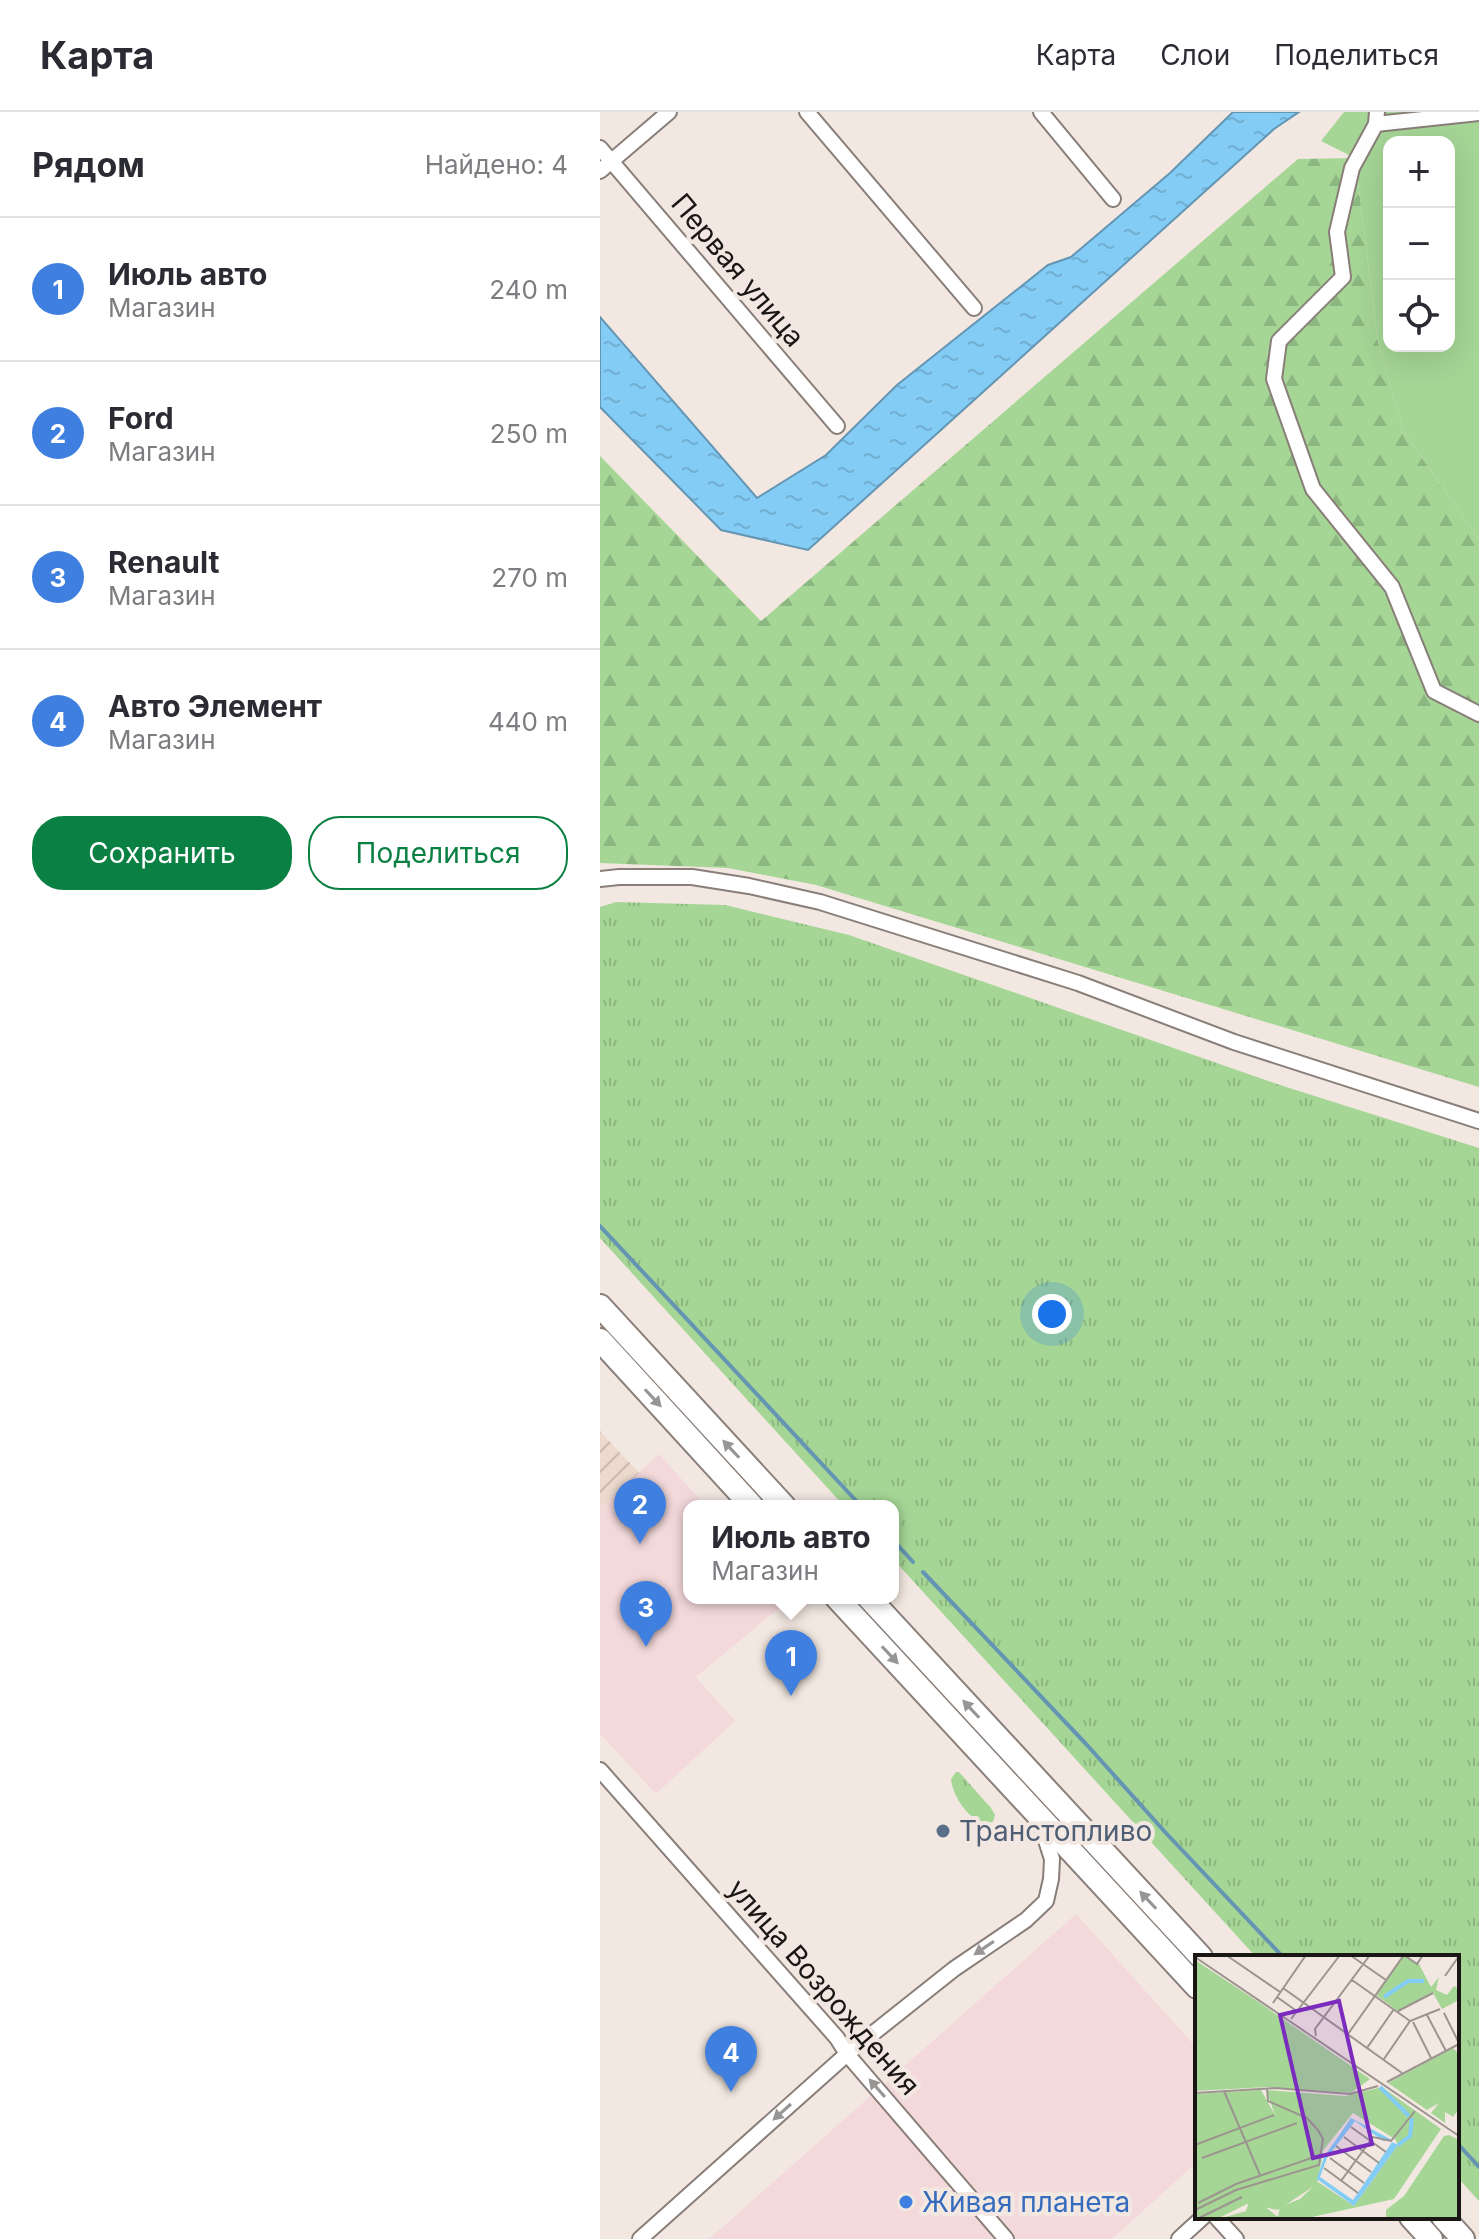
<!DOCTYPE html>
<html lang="ru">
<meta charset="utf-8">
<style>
body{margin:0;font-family:Inter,sans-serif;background:#f7f7f7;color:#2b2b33}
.controls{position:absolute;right:24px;top:24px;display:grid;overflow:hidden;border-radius:16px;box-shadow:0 8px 32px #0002}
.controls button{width:72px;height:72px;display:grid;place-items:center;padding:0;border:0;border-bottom:2px solid #e1e1e2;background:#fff;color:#2b2b33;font:40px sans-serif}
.you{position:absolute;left:452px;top:1202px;width:28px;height:28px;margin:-20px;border:6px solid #fff;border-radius:50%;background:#1a73e8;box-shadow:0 0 0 12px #1a73e833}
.badge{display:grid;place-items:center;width:52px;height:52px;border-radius:50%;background:#0b8043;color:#fff;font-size:26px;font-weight:700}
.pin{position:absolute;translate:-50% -66px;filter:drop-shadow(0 2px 4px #0008)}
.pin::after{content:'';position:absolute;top:42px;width:28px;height:24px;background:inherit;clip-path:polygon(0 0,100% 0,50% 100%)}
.popup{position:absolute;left:83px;top:1388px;width:216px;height:104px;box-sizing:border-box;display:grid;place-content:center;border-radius:16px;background:#fff;filter:drop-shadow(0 2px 6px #0005);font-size:26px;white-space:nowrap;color:#7c7c81}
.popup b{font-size:30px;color:#2b2b33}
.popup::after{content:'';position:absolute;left:50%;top:100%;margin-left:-16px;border:16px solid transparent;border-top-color:#fff}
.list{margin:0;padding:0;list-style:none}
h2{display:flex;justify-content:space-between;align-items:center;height:104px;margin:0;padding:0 32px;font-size:34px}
h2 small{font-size:26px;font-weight:400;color:#7c7c81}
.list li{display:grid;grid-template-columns:52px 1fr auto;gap:24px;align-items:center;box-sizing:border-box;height:144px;padding:0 32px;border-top:2px solid #e1e1e2}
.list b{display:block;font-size:30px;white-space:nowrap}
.list p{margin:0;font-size:26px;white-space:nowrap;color:#7c7c81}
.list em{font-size:26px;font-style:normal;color:#7c7c81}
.actions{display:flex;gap:16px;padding:24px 32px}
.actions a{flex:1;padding:18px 0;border:2px solid #0b8043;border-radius:32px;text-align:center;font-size:28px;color:#0b8043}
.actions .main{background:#0b8043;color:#fff}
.icon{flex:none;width:44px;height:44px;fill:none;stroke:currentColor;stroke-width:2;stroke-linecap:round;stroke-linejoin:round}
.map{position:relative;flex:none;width:879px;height:2127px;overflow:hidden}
header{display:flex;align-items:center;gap:48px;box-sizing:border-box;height:112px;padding:0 40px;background:#fff;border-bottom:2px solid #e1e1e2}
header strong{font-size:38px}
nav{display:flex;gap:44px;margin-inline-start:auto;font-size:28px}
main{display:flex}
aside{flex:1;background:#fff}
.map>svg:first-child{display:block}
.commercial{fill:#f4d9db}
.industrial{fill:url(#industrial-furrows)}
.grass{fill:url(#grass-tufts)}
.forest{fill:url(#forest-firs)}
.garden{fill:#a5d696;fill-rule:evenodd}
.water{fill:url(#water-ripples);stroke:#6495b2;stroke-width:2}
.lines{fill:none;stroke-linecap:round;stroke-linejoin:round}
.stream{stroke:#6495b2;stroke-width:4}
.minor-casing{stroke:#897e78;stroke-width:18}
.highway-casing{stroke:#897e78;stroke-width:26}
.minor{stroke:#fff;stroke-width:14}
.highway{stroke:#fff;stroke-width:22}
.oneway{fill:#989695}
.service-dot{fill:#5c6f8a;stroke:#f3e8e1;stroke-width:3}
.shop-dot{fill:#3f7fe0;stroke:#f3e8e1;stroke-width:3}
.labels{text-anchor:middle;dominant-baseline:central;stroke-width:8;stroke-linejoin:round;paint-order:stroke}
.street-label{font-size:28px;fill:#1a1614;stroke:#f3e8e1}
.service-label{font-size:28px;fill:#4e5e75;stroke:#f3e8e1;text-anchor:start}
.shop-label{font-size:28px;fill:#366cbe;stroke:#f3e8e1;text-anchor:start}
.inset-river{fill:none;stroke:#83ccf5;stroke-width:4}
.inset-road{fill:none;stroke:#9c948f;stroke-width:2}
.view{fill:#7b2cbf;fill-opacity:0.15;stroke:#7b2cbf;stroke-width:4}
.inset-edge{fill:none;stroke:#1a1614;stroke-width:4}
</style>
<header>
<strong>Карта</strong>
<nav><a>Карта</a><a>Слои</a><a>Поделиться</a></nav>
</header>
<main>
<aside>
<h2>Рядом<small>Найдено: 4</small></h2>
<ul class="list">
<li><span class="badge" style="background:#3f7fe0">1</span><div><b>Июль авто</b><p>Магазин</p></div><em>240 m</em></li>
<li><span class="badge" style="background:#3f7fe0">2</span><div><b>Ford</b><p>Магазин</p></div><em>250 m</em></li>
<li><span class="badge" style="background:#3f7fe0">3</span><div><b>Renault</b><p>Магазин</p></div><em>270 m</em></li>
<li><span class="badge" style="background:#3f7fe0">4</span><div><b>Авто Элемент</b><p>Магазин</p></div><em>440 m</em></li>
</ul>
<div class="actions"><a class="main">Сохранить</a><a>Поделиться</a></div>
</aside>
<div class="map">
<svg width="879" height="2127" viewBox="0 0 879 2127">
<defs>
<pattern id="industrial-furrows" width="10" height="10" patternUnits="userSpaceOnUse" patternTransform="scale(2)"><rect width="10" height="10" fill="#eddacf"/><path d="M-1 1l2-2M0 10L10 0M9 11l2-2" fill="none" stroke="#cbbab1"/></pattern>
<pattern id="grass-tufts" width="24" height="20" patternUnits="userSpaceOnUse" patternTransform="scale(2)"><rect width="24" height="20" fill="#a5d696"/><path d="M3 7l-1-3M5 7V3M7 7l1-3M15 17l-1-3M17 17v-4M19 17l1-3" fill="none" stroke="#8db780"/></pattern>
<pattern id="forest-firs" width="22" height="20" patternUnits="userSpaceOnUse" patternTransform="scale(2)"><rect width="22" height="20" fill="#a5d696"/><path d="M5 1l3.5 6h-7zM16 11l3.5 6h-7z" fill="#8db780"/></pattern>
<pattern id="water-ripples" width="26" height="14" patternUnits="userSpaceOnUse" patternTransform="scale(2)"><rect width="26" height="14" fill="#83ccf5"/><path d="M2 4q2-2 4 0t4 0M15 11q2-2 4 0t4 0" fill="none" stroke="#71aed1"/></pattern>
</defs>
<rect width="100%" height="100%" fill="#f3e8e1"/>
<g class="commercial">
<path d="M59,1342L106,1394H89V1486L190,1487L96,1565L135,1609L56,1682L0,1622V1396Z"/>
<path d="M476,1802L597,1936V2050L512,2127H109Z"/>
</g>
<path class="industrial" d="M0,1319L39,1361L0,1396Z"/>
<g class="grass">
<path d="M16,790L125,793L249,823L680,973L879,1036V2089L857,2065V1845H656L293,1447V1394H244L0,1126V795Z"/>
<path d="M356,1660H359L391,1696L395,1703L393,1710C372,1715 353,1686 351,1667Z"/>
</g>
<path class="forest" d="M755,46L778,230L803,318L879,428V975L216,773L128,756L0,751V344L161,509L698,47Z"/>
<path class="garden" d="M744,0H879V428L803,318L778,230L755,46L721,29ZM789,30H849V234H789Z"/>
<path class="water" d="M633,0H699L674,17L208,438L121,418L0,295V205L157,386L226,343L297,273L448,153L471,145L570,61Z"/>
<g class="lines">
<g class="stream">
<path d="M0,1114L261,1394"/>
<path d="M293,1428L313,1450"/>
<path d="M323,1460L487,1633L565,1720L683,1845"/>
<path d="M857,2031L879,2055"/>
</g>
<defs>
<g id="minor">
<path d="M207,0L374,196"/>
<path d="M441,0L513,87"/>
<path d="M777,0L776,12L752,56L737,120L743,165L679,229L674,267L713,377L792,475L834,579L879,602"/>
<path d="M776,12L879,1"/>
<path d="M0,36L237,314"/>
<path d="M0,59L69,0"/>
<path d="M0,767L19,765H92L149,774L220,790L478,871L634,930L879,1009"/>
<path d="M0,1658L237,1926L247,1942L406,2127"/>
<path d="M616,2105L636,2127"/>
<path d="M40,2127L247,1942L354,1857L426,1808L446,1789L451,1767L452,1747L441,1713"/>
<path d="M579,2127L603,2105"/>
</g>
<g id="highway">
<path d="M0,1194L184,1394"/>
<path d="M0,1228L152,1394"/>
<path d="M237,1486L597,1875"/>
<path d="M269,1486L601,1845"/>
<path d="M811,2105L831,2127"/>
<path d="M843,2105L863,2127"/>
</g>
</defs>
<use href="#minor" class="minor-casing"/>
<use href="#highway" class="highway-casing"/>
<use href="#minor" class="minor"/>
<use href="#highway" class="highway"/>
</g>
<defs><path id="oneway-solid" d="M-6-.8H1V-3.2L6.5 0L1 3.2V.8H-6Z" transform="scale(2)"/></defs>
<g class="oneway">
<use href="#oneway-solid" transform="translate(53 1286) rotate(47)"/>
<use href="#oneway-solid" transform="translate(131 1337) rotate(-133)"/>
<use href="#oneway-solid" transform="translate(290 1543) rotate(47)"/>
<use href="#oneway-solid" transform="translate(371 1597) rotate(-133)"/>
<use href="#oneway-solid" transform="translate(548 1788) rotate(-133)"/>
<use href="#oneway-solid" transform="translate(384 1836) rotate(146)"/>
<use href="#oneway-solid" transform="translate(277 1976) rotate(-131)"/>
<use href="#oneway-solid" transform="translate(182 2000) rotate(138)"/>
</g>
<circle class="service-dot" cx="343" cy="1719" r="8"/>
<circle class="shop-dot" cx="306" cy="2090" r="8"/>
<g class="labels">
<g class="street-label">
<text transform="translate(138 158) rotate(50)">Первая улица</text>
<text transform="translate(224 1875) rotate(49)">улица Возрождения</text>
</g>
<g class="service-label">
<text x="359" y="1719">Транстопливо</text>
</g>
<g class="shop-label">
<text x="322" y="2090">Живая планета</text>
</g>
</g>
<g transform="translate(595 1843)">
<rect width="264" height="264" fill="#f3e8e1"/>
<path d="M0,5L62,46L175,124L156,138L72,132L0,136ZM209,241L223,264H191V255Z" fill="#a5d696"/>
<path d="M258,93L264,99V154L258,162L250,157V168L236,158L244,148L232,155L193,128ZM187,132L246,174L199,244L108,264H23L51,256L56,241L83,262L85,252L105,244L123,227L159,251L203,190L200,184L158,158L126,198L118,180L100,164L80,160L71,135L151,141ZM254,180L264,185V264H223L211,253L209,241L249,181Z" fill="#a5d696"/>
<path d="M208,1L224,9L236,32L244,22L241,35L252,40L259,31L264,34V45L247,54L238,38L203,56L181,40Z" fill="#a5d696"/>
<path d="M66,135L80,160H100L118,180L128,198L122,229L83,255L52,249L22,264H0V139Z" fill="#a5d696"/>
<path d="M156,163L197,185L188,186L160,166L132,203L125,222L158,245L197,187L203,190L159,251L122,224L129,202Z" fill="#83ccf5"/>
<path class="inset-river" d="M189,42L213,26H229M185,132L214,161M203,190L215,181L217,163"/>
<path class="inset-road" d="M31,0L85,37M155,0L191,25M0,2L264,181M250,21L264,1M157,25L215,66M88,33L207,118M82,42L103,57M78,48L111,0M203,56L238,38M249,58L264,88M232,60L251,96M96,64L145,0M218,67L236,103M153,79L209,0L222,9L228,0M121,81L120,74L175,0M172,93L199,54M189,104L215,66L245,54M192,127L264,89M29,136L65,220M0,138L80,133L155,139L183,131M156,172L191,197M149,182L184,208M0,190L79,160M141,191L176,217M7,203L102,168M135,203L169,228M129,213L163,238M146,226L178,182L196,186L220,156M3,248L41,229L125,200M0,255L41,235L124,210L128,184L123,175L112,163L73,146L72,133M2,264L47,242"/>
<path class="view" d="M144,46L177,189L118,203L85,60Z"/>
<rect width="264" height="264" class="inset-edge"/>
</g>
</svg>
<div class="controls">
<button>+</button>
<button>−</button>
<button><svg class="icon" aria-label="locate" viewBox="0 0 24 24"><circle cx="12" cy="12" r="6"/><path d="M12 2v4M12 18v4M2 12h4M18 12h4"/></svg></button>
</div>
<div class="you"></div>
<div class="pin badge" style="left:191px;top:1584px;background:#3f7fe0">1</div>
<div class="popup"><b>Июль авто</b>Магазин</div>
<div class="pin badge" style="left:40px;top:1432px;background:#3f7fe0">2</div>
<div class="pin badge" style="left:46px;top:1535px;background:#3f7fe0">3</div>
<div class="pin badge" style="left:131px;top:1980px;background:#3f7fe0">4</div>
</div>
</main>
